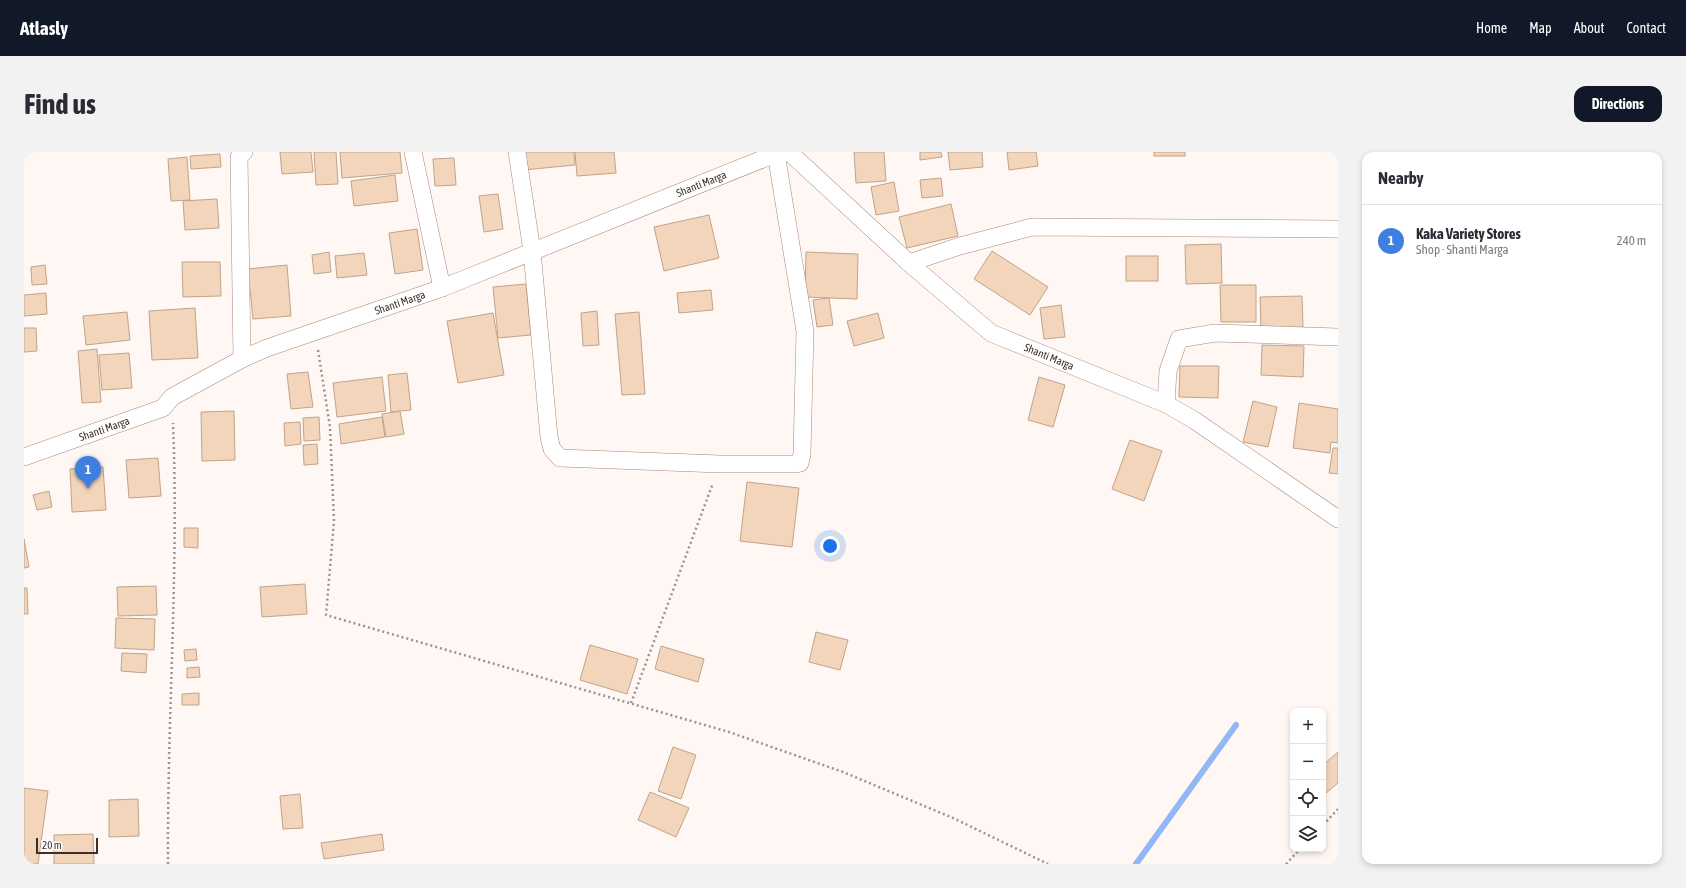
<!DOCTYPE html>
<meta charset="utf-8">
<style>
body{margin:0;font-family:"Asap Condensed",sans-serif;background:#f2f2f3;color:#2b2b33}
.controls{position:absolute;right:12px;bottom:12px;display:grid;overflow:hidden;border-radius:8px;box-shadow:0 2px 6px #0003}
.controls button{width:36px;height:36px;display:grid;place-items:center;padding:0;border:0;border-bottom:1px solid #e1e1e2;background:#fff;color:#2b2b33;font:20px sans-serif}
.scale{position:absolute;left:12px;bottom:10px;width:62px;box-sizing:border-box;padding-left:4px;border:2px solid #3d2e28;border-top:0;font-size:11px;line-height:14px;white-space:nowrap;color:#3d2e28;-webkit-text-stroke:3px #fff;paint-order:stroke}
.you{position:absolute;left:806px;top:394px;width:14px;height:14px;margin:-10px;border:3px solid #fff;border-radius:50%;background:#1a73e8;box-shadow:0 0 0 6px #1a73e833}
.badge{display:grid;place-items:center;width:26px;height:26px;border-radius:50%;background:#111827;color:#fff;font-size:13px;font-weight:700}
.pin{position:absolute;translate:-50% -33px;filter:drop-shadow(0 1px 2px #0008)}
.pin::after{content:'';position:absolute;top:21px;width:14px;height:12px;background:inherit;clip-path:polygon(0 0,100% 0,50% 100%)}
.list{margin:0;padding:0;list-style:none}
h2{display:flex;justify-content:space-between;align-items:center;height:52px;margin:0;padding:0 16px;font-size:17px}
h2 small{font-size:13px;font-weight:400;color:#7c7c81}
.list li{display:grid;grid-template-columns:26px 1fr auto;gap:12px;align-items:center;box-sizing:border-box;height:72px;padding:0 16px;border-top:1px solid #e1e1e2}
.list b{display:block;font-size:15px;white-space:nowrap}
.list p{margin:0;font-size:13px;white-space:nowrap;color:#7c7c81}
.list em{font-size:13px;font-style:normal;color:#7c7c81}
.icon{flex:none;width:22px;height:22px;fill:none;stroke:currentColor;stroke-width:2;stroke-linecap:round;stroke-linejoin:round}
.map{position:relative;flex:none;width:1314px;height:712px;overflow:hidden;border-radius:12px}
header{display:flex;align-items:center;gap:24px;box-sizing:border-box;height:56px;padding:0 20px;background:#111827;color:#fff}
header strong{font-size:19px}
nav{display:flex;gap:22px;margin-inline-start:auto;font-size:14px}
.intro{display:flex;align-items:center;justify-content:space-between;box-sizing:border-box;height:96px;padding:0 24px}
h1{margin:0;font-size:28px}
.button{padding:10px 18px;border-radius:12px;background:#111827;color:#fff;font-size:14px;font-weight:700}
main{display:flex;gap:24px;padding:0 24px}
aside{flex:1;background:#fff;border-radius:12px;box-shadow:0 2px 6px #0003}
.map>svg:first-child{display:block}
.lines{fill:none;stroke-linecap:round;stroke-linejoin:round}
.stream{stroke:#91b7f7;stroke-width:6}
.building{fill:#f3d5bb;stroke:#c0a38a}
.minor-casing{stroke:#aa8778;stroke-width:18}
.path{stroke:#9d928d;stroke-width:2.5;stroke-dasharray:2 3;stroke-linecap:butt}
.minor{stroke:#fff;stroke-width:17}
.labels{text-anchor:middle;dominant-baseline:central;stroke-width:4;stroke-linejoin:round;paint-order:stroke}
.street-label{font-size:11px;fill:#3d2e28;stroke:#fff}
</style>
<header>
<strong>Atlasly</strong>
<nav><a>Home</a><a>Map</a><a>About</a><a>Contact</a></nav>
</header>
<div class="intro"><h1>Find us</h1><a class="button">Directions</a></div>
<main>
<div class="map">
<svg width="1314" height="712" viewBox="0 0 1314 712">
<rect width="100%" height="100%" fill="#fef7f3"/>
<g class="lines">
<path class="stream" d="M1112,712L1212,573"/>
</g>
<g class="building">
<path d="M256,0H287L289,20L258,22Z"/>
<path d="M290,0H312L314,32L292,33Z"/>
<path d="M316,0H376L378,21L318,26Z"/>
<path d="M498,0H550L551,13L500,18Z"/>
<path d="M551,0H590L592,21L553,24Z"/>
<path d="M830,0H860L862,29L832,31Z"/>
<path d="M896,0H917L918,5L896,8Z"/>
<path d="M924,0H958L959,15L926,18Z"/>
<path d="M983,0H1012L1014,14L985,18Z"/>
<rect x="1130" y="0" width="31" height="4"/>
<path d="M196,2L197,15L167,17L166,4Z"/>
<path d="M163,5L166,48L147,49L144,7Z"/>
<path d="M430,6L432,33L411,34L409,7Z"/>
<path d="M371,23L374,49L330,54L327,29Z"/>
<path d="M917,26L919,44L898,46L896,28Z"/>
<path d="M870,30L875,59L852,63L847,35Z"/>
<path d="M474,42L479,77L460,80L455,44Z"/>
<path d="M193,47L195,76L161,78L159,49Z"/>
<path d="M927,52L934,84L883,96L875,65Z"/>
<path d="M685,63L695,106L640,119L630,75Z"/>
<path d="M393,77L399,118L371,122L365,81Z"/>
<path d="M1197,92L1198,131L1162,132L1161,93Z"/>
<path d="M968,99L1024,135L1006,163L950,127Z"/>
<path d="M305,100L307,120L290,122L288,103Z"/>
<path d="M782,100L834,102L833,147L781,145Z"/>
<path d="M340,101L343,123L313,126L311,104Z"/>
<rect x="1102" y="104" width="32" height="25"/>
<path d="M158,110H196L197,144L159,145Z"/>
<path d="M21,113L23,132L8,133L7,115Z"/>
<path d="M263,113L267,164L229,167L224,117Z"/>
<path d="M502,132L507,183L474,186L469,135Z"/>
<path d="M1196,133H1232V170H1197Z"/>
<path d="M687,138L689,158L655,161L653,141Z"/>
<path d="M22,141L23,162L0,164V143Z"/>
<path d="M1278,144L1279,175L1237,177L1236,145Z"/>
<path d="M805,146L809,173L793,175L789,148Z"/>
<path d="M1037,153L1041,185L1020,187L1016,156Z"/>
<path d="M171,156L174,206L128,208L125,159Z"/>
<path d="M573,159L575,193L559,194L557,161Z"/>
<path d="M103,160L106,188L62,193L59,164Z"/>
<path d="M615,160L621,242L598,243L591,162Z"/>
<path d="M469,161L480,223L434,231L423,169Z"/>
<path d="M854,161L860,186L830,194L823,169Z"/>
<path d="M0,176H12L13,199L0,200Z"/>
<path d="M1238,193L1280,194L1279,225L1237,223Z"/>
<path d="M73,197L77,250L58,251L54,199Z"/>
<path d="M105,201L108,236L78,238L75,203Z"/>
<path d="M1156,214H1195L1194,246L1155,245Z"/>
<path d="M284,220L289,255L267,257L263,222Z"/>
<path d="M383,221L387,258L367,260L364,223Z"/>
<path d="M358,225L362,259L313,265L309,231Z"/>
<path d="M1015,225L1041,233L1029,275L1004,268Z"/>
<path d="M1229,249L1253,255L1244,295L1219,290Z"/>
<path d="M1275,251L1314,257V291L1307,290L1306,301L1269,296Z"/>
<path d="M210,259L211,308L178,309L177,260Z"/>
<path d="M376,259L380,282L362,285L358,262Z"/>
<path d="M295,265L296,288L280,289L279,266Z"/>
<path d="M358,265L361,285L317,292L315,272Z"/>
<path d="M276,270L277,292L261,294L260,271Z"/>
<path d="M1106,288L1138,299L1120,349L1088,337Z"/>
<path d="M293,292L294,312L280,313L279,293Z"/>
<path d="M1309,296H1314V322L1305,321Z"/>
<path d="M134,306L137,344L105,346L102,308Z"/>
<path d="M79,315L82,358L48,360L46,317Z"/>
<path d="M723,330L775,336L768,395L716,389Z"/>
<path d="M25,339L28,355L13,358L9,343Z"/>
<path d="M160,376H174V396L160,395Z"/>
<path d="M0,387L5,415L0,416Z"/>
<path d="M281,432L283,462L238,465L236,435Z"/>
<path d="M132,434L133,463L94,464L93,435Z"/>
<path d="M0,436H3L4,462H0Z"/>
<path d="M92,466L131,467L130,498L91,496Z"/>
<path d="M792,480L824,488L816,518L785,510Z"/>
<path d="M566,493L614,507L603,542L556,528Z"/>
<path d="M637,494L680,507L674,530L631,517Z"/>
<path d="M172,497L173,508L161,509L160,498Z"/>
<path d="M98,501L123,502L122,521L97,519Z"/>
<path d="M175,515L176,525L163,526V516Z"/>
<path d="M175,541V553H158V542Z"/>
<path d="M649,595L672,603L657,647L634,639Z"/>
<path d="M1314,600V631L1302,641L1299,637V613Z"/>
<path d="M0,636L24,639L14,712H0Z"/>
<path d="M626,640L665,656L652,685L614,668Z"/>
<path d="M276,642L279,676L259,677L256,644Z"/>
<path d="M114,647L115,684L85,685V648Z"/>
<path d="M69,682L70,712H30V683Z"/>
<path d="M358,682L360,698L300,707L297,691Z"/>
</g>
<g class="lines">
<defs>
<g id="minor">
<path d="M389,0L418,136"/>
<path d="M493,0L508,99L525,285L528,297L536,306L696,312H770L776,311L778,302L781,179L752,1"/>
<path id="s1" d="M765,0L885,111L967,181L1142,252L1170,268L1314,367"/>
<path d="M885,111L936,94L1008,75L1314,77"/>
<path d="M218,207L215,5L220,0"/>
<path d="M1142,252L1144,219L1155,187L1191,181L1314,185"/>
<path id="s2" d="M0,305L139,256L148,245L218,207L243,196L418,136L756,0"/>
</g>
</defs>
<use href="#minor" class="minor-casing"/>
<g class="path">
<path d="M294,198L306,275L310,369L302,463L705,580L819,620L929,666L1024,712"/>
<path d="M607,551L689,331"/>
<path d="M1299,673L1314,657"/>
<path d="M144,712C143,565 155,418 149,271"/>
<path d="M1262,712L1276,697"/>
</g>
<use href="#minor" class="minor"/>
</g>
<g class="labels">
<g class="street-label">
<text stroke="none"><textPath href="#s2" startOffset="733">Shanti Marga</textPath></text>
<text stroke="none"><textPath href="#s2" startOffset="409">Shanti Marga</textPath></text>
<text stroke="none"><textPath href="#s1" startOffset="334">Shanti Marga</textPath></text>
<text stroke="none"><textPath href="#s2" startOffset="85">Shanti Marga</textPath></text>
</g>
</g>
</svg>
<div class="controls">
<button>+</button>
<button>−</button>
<button><svg class="icon" aria-label="locate" viewBox="0 0 24 24"><circle cx="12" cy="12" r="6"/><path d="M12 2v4M12 18v4M2 12h4M18 12h4"/></svg></button>
<button><svg class="icon" aria-label="layers" viewBox="0 0 24 24"><path d="M12 4l9 5-9 5-9-5zM3 14l9 5 9-5"/></svg></button>
</div>
<div class="scale">20 m</div>
<div class="you"></div>
<div class="pin badge" style="left:64px;top:337px;background:#3f7fe0">1</div>
</div>
<aside>
<h2>Nearby<small></small></h2>
<ul class="list">
<li><span class="badge" style="background:#3f7fe0">1</span><div><b>Kaka Variety Stores</b><p>Shop · Shanti Marga</p></div><em>240 m</em></li>
</ul>
</aside>
</main>
